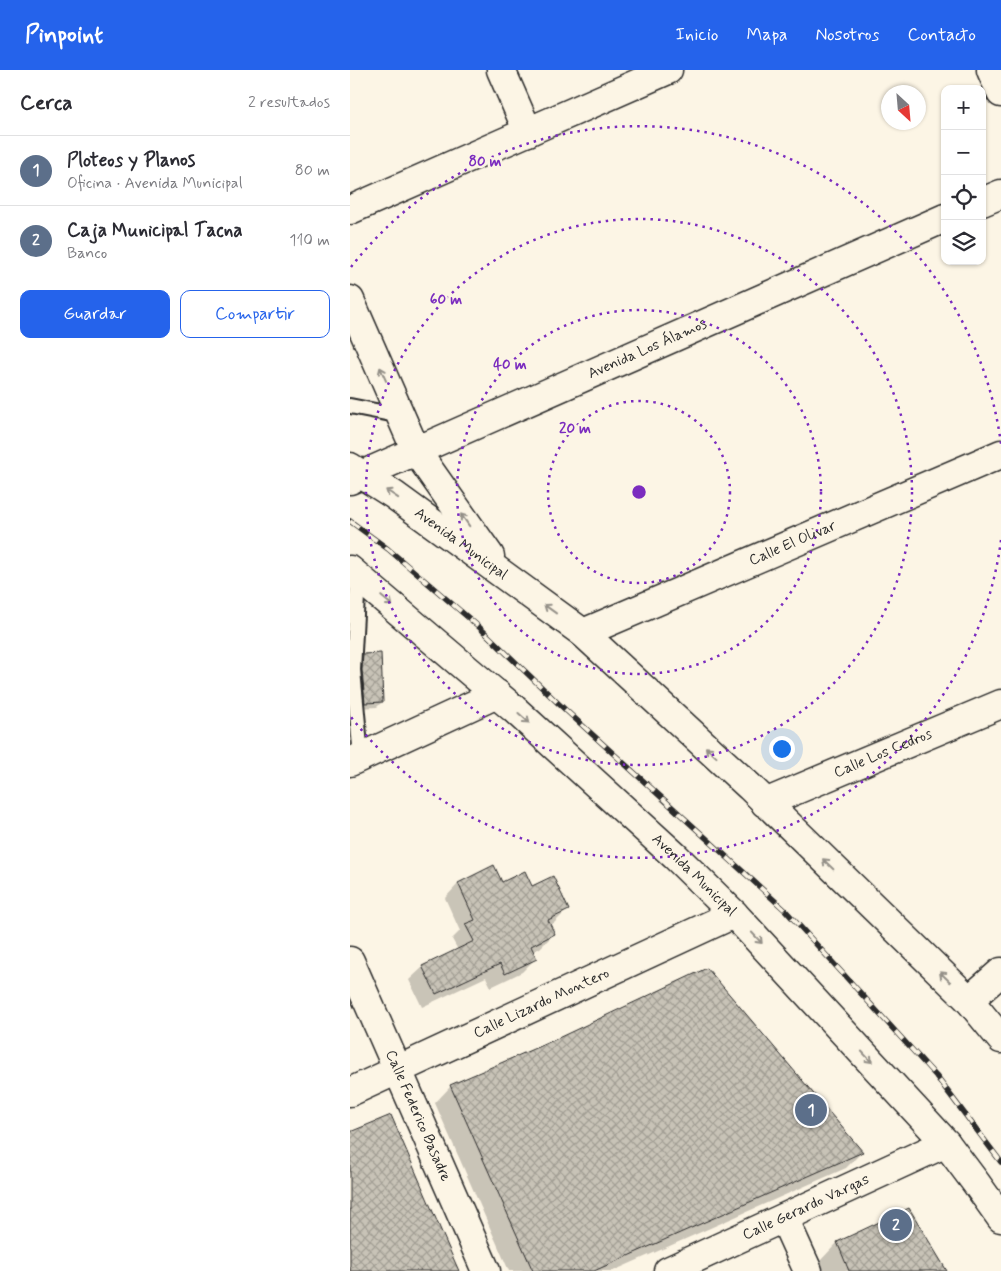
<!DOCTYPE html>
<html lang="es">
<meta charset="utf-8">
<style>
body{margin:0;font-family:Mynerve,sans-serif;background:#f2f2f3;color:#2b2b33}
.controls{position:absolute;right:15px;top:15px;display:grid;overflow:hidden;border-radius:10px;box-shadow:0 1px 4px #0004}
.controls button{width:45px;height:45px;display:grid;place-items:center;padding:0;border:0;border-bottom:1px solid #e1e1e2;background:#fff;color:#2b2b33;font:25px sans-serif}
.compass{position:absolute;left:531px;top:15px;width:45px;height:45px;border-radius:50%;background:#fff;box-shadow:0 1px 4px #0004;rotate:154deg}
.you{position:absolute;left:431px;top:678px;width:18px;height:18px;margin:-12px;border:4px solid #fff;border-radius:50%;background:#1a73e8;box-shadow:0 0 0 8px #1a73e833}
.badge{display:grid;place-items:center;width:32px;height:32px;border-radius:50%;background:#2563eb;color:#fff;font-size:16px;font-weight:700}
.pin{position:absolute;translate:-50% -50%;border:2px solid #fff;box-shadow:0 1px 5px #0006}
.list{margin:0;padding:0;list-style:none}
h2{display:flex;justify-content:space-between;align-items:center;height:65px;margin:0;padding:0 20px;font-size:21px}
h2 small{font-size:16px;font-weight:400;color:#7c7c81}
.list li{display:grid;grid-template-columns:32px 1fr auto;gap:15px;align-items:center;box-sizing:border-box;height:70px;padding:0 20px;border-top:1px solid #e1e1e2}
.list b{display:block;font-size:19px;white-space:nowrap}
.list p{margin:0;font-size:16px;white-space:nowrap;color:#7c7c81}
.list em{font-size:16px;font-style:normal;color:#7c7c81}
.actions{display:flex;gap:10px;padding:15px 20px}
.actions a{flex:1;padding:11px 0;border:1px solid #2563eb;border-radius:10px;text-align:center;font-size:18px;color:#2563eb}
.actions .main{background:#2563eb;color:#fff}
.icon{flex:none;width:28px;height:28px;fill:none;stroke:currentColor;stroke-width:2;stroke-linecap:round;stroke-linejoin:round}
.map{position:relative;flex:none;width:651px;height:1201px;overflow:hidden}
header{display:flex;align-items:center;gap:30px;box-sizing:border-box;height:70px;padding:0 25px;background:#2563eb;color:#fff}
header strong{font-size:24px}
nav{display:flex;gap:28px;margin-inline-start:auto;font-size:18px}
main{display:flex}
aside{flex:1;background:#fff}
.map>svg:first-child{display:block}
.shadow{fill:#0003}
.building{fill:url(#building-cross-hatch);stroke:#2b2b2b}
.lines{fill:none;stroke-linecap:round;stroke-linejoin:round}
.lane-casing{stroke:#2b2b2b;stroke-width:18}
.street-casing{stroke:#2b2b2b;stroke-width:31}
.secondary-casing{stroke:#2b2b2b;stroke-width:31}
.lane{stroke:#fcf5e5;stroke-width:14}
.street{stroke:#fcf5e5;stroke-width:28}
.secondary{stroke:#fcf5e5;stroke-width:28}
.rail-casing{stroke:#2b2b2b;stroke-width:5.5}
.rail{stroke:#fcf5e5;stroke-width:4;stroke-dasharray:11;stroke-linecap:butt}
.oneway{stroke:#949088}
.ring{fill:none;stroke:#7b2cbf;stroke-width:2.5;stroke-dasharray:2.5 5}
.labels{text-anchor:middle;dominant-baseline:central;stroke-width:5;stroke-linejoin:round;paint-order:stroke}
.street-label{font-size:15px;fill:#2b2b2b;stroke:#fcf5e5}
.centre{fill:#7b2cbf;stroke:#fcf5e5;stroke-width:2.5}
.ring-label{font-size:15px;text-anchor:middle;font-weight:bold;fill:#7b2cbf;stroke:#fcf5e5;stroke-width:5;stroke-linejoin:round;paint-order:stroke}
</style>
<header>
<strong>Pinpoint</strong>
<nav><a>Inicio</a><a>Mapa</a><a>Nosotros</a><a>Contacto</a></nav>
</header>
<main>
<aside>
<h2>Cerca<small>2 resultados</small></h2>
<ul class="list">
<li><span class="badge" style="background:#5c6f8a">1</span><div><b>Ploteos y Planos</b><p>Oficina · Avenida Municipal</p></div><em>80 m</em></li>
<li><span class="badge" style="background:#5c6f8a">2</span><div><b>Caja Municipal Tacna</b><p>Banco</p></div><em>110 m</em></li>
</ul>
<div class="actions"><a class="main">Guardar</a><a>Compartir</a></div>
</aside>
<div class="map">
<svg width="651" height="1201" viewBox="0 0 651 1201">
<defs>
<pattern id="building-cross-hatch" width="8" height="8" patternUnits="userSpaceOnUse" patternTransform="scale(1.25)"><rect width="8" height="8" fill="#c8c3b7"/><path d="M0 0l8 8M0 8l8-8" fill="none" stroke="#a39f95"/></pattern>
</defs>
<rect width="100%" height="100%" fill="#fcf5e5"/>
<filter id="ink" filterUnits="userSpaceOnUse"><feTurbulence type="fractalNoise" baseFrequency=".02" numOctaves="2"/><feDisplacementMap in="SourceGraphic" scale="10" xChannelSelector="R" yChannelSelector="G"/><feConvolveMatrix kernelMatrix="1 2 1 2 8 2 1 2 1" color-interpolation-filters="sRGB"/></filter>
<g filter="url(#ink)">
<g class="shadow">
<path d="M13,585L32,632L27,637L10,638L8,590Z"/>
<path d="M144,797L152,814L182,818L218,839L204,853L200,855L204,864L190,878L182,882L185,889L172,902L141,917L136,907L72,937L59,910L73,897L108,880L102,869L110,861L95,828L108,814Z"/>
<path d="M101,1016L512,1082L496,1098L263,1201H159L85,1033Z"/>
<path d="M558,1140L596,1201H474L470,1191L487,1173Z"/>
</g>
<g class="building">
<path d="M31,583L33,632L15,633L12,600L13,584Z"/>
<path d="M144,795L152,812L175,801L182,816L203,806L219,840L198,850L205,864L181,876L187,889L155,904L150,894L86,924L72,896L124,871L115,854L125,850L108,813Z"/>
<path d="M357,898L513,1082L244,1201H183L100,1015L204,970Z"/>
<path d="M41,1045L96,1172L109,1201H0V1062Z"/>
<path d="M559,1138L597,1201H499L487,1172Z"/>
</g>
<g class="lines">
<defs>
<g id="lane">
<path d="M0,336L51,346"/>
<path d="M8,507L3,600L11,687"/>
</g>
<g id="street">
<path d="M151,0L178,62"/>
<path d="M641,0L651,23"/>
<path d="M0,140L318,0"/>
<path id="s1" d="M233,563L651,384"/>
<path d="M0,692L147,624"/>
<path id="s2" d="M415,733L651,634"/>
<path id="s3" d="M0,891L136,1201"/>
<path d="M619,930L651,902"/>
<path id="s4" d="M0,1022L384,844"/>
<path d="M434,1148L458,1201"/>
<path id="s5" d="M318,1201L596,1073"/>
</g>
<g id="secondary">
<path d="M632,132L651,124"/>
<path d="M0,230L66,381L140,486"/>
<path id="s6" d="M0,397L44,425L233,563L400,717L619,930L651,969"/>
<path id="s7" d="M0,410L595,148"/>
<path id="s8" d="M0,500L164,639L325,786L384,844L596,1073L626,1113L651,1148"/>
</g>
</defs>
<use href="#lane" class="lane-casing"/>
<use href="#street" class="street-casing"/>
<use href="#secondary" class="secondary-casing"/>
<use href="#lane" class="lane"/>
<use href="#street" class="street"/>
<use href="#secondary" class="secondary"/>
<defs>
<path id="rail" d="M0,451L38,479L128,556L209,634L435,840L586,1006L651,1092"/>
</defs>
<use href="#rail" class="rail-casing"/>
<use href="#rail" class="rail"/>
</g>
<defs><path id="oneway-shaft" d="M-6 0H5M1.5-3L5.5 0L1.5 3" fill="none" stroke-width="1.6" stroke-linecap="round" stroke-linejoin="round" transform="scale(1.25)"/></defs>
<g class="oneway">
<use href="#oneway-shaft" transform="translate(33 304) rotate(-114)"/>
<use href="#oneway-shaft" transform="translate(42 424) rotate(-146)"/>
<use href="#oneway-shaft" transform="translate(115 450) rotate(-125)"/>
<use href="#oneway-shaft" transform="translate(37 531) rotate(40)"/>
<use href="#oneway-shaft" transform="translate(200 539) rotate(-144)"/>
<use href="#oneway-shaft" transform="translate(174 648) rotate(42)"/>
<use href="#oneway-shaft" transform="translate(361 682) rotate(-137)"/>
<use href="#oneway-shaft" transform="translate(478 794) rotate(-136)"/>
<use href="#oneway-shaft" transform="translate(407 868) rotate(47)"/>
<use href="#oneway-shaft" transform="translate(595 907) rotate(-136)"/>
<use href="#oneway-shaft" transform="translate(517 987) rotate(47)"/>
</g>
</g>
<g class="ring">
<circle cx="289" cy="422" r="91"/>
<circle cx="289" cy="422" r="182"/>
<circle cx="289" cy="422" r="273"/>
<path d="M651 470A365 365 0 0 1 1 647M1 197A365 365 0 0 1 651 374"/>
</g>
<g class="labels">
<g class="street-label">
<text stroke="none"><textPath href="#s7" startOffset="325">Avenida Los Álamos</textPath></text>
<text stroke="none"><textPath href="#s6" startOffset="135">Avenida Municipal</textPath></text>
<text stroke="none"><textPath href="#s1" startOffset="228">Calle El Olivar</textPath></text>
<text stroke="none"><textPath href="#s2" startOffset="128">Calle Los Cedros</textPath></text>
<text stroke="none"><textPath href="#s8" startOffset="460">Avenida Municipal</textPath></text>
<text stroke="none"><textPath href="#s4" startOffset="211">Calle Lizardo Montero</textPath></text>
<text stroke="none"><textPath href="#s3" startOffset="169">Calle Federico Basadre</textPath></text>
<text stroke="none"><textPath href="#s5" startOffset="152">Calle Gerardo Vargas</textPath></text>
</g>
</g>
<circle cx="289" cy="422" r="8" class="centre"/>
<g class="ring-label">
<text x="135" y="96">80 m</text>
<text x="96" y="234">60 m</text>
<text x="160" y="299">40 m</text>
<text x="225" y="363">20 m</text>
</g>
</svg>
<div class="controls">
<button>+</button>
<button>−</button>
<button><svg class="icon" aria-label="locate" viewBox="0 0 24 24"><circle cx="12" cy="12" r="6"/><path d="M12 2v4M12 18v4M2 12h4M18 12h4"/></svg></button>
<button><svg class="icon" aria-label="layers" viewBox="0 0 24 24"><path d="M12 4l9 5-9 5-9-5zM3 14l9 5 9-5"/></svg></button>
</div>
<svg class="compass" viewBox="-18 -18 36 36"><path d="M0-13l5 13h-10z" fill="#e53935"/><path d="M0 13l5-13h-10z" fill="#7c7c81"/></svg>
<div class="you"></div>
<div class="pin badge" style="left:461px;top:1040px;background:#5c6f8a">1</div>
<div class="pin badge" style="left:546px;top:1155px;background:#5c6f8a">2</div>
</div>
</main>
